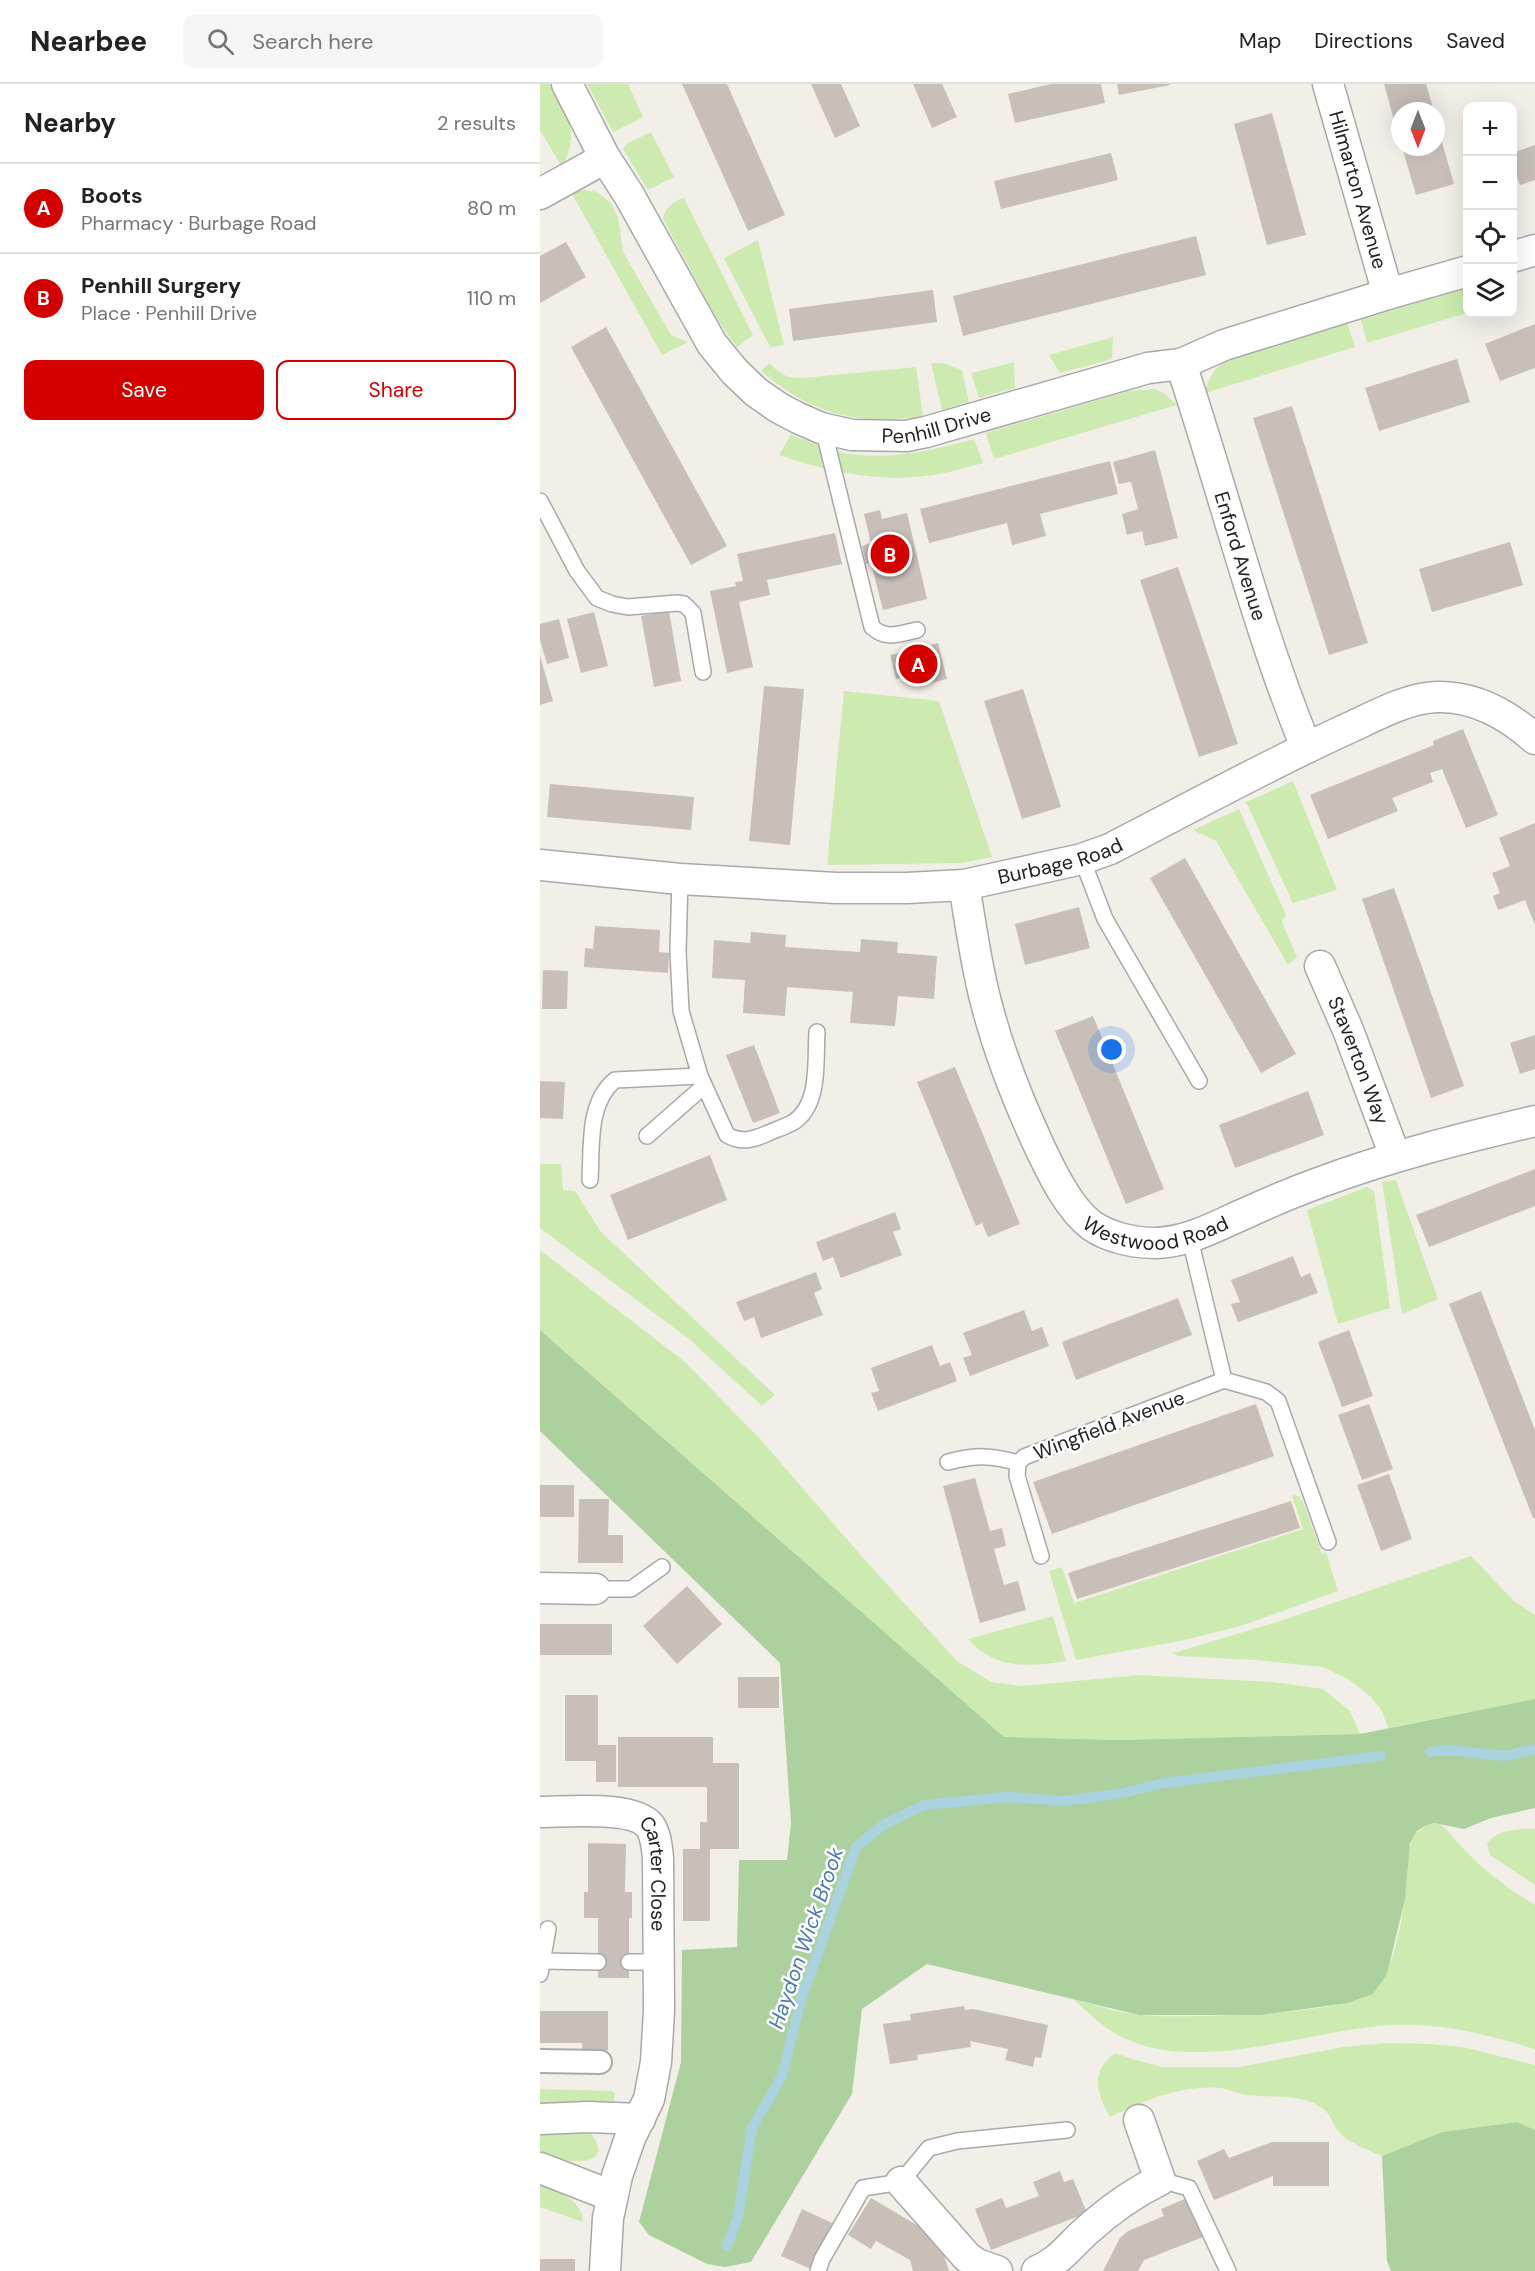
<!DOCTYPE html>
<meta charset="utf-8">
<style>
body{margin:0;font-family:"DM Sans",sans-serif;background:#f6f6f6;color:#222}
.controls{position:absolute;right:18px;top:18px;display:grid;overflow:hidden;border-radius:12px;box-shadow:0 6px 24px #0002}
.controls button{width:54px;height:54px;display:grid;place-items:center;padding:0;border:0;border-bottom:2px solid #e0e0e0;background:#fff;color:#222;font:30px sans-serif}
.compass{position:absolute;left:851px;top:18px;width:54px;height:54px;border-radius:50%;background:#fff;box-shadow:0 6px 24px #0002;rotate:180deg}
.you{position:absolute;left:572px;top:966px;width:21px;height:21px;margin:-15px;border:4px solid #fff;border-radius:50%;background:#1a73e8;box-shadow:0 0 0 9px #1a73e833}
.badge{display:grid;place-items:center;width:39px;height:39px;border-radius:50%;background:#d40000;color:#fff;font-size:20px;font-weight:700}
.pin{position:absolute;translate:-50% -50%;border:3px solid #fff;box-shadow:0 2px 6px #0006}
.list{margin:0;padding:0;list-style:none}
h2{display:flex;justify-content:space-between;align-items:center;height:78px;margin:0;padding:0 24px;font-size:26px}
h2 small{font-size:20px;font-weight:400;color:#767676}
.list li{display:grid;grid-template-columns:39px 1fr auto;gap:18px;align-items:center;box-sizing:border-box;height:90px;padding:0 24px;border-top:2px solid #e0e0e0}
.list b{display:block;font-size:22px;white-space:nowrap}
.list p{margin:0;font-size:20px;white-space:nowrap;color:#767676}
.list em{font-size:20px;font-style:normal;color:#767676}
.actions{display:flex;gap:12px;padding:18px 24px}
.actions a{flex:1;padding:14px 0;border:2px solid #d40000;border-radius:12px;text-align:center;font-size:21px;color:#d40000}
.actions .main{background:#d40000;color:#fff}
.icon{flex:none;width:33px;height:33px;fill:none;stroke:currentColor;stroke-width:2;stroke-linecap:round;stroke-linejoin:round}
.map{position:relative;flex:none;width:995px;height:2187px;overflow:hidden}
header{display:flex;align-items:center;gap:36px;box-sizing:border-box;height:84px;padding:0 30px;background:#fff;border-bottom:2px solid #e0e0e0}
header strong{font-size:28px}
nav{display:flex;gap:33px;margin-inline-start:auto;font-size:21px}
.search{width:420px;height:54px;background:#f6f6f6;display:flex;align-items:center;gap:15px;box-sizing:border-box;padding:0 21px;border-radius:12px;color:#767676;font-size:22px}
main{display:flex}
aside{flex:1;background:#fff}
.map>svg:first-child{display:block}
.grass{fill:#cdebb0}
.forest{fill:#add19e}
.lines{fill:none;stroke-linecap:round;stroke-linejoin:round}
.stream{stroke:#aad3df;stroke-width:10}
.building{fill:#c7bfb8}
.service-casing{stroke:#a9a9a9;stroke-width:18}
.pedestrian-casing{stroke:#a9a9a9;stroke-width:26}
.minor-casing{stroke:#a9a9a9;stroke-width:33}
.service{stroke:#fff;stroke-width:15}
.pedestrian{stroke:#fff;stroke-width:22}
.minor{stroke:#fff;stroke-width:30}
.labels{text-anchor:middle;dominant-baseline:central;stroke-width:5;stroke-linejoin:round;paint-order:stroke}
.street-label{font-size:20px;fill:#222;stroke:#fff}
.water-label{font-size:21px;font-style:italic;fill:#4a7aab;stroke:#fff}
</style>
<header>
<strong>Nearbee</strong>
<div class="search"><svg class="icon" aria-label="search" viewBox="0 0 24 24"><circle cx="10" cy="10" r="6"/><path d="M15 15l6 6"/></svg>Search here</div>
<nav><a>Map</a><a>Directions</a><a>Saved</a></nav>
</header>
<main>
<aside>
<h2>Nearby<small>2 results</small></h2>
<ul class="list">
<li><span class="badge">A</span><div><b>Boots</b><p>Pharmacy · Burbage Road</p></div><em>80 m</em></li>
<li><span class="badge">B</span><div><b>Penhill Surgery</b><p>Place · Penhill Drive</p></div><em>110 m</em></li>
</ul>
<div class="actions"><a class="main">Save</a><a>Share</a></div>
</aside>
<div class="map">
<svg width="995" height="2187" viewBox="0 0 995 2187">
<rect width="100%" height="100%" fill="#f2efe9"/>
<g class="grass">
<path d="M0,0H9C27,32 41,48 22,83L0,46Z"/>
<path d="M47,0H88L103,33L73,48Z"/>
<path d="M111,48L134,93L108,106L83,65L86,60Z"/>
<path d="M45,106L57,108L71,119L78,133L83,168L131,251L148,258L122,271L31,108Z"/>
<path d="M144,114L213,251L197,263L177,235L123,135C125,123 133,118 144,114Z"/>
<path d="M218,156L244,261L230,263L184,174Z"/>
<path d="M927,204V229L827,259L821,236Z"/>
<path d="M807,238L815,263L665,309C668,293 674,285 687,276Z"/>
<path d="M573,253L572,275L520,289L509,271Z"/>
<path d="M474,278L475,304L439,314L431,289Z"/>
<path d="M229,279C240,290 246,294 262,294L376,283L383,332C316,342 273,331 221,287Z"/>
<path d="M391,279H403L422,286L429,318L402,326Z"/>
<path d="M614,305L624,309L637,321L454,375L446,349L588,307Z"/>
<path d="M251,351C270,357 290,367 309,370C351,376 394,366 434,355L443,379C421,385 398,392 375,393C332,397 279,385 239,371Z"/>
<path d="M304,607L399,617L452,773L422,779L287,781Z"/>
<path d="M753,697L797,806L753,819L706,718Z"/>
<path d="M699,725L746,831L742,838L757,873L748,881L676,757L653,746Z"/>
<path d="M0,1080H21L23,1106L35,1107L61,1148L235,1311L222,1322L149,1255L0,1144Z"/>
<path d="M856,1096L898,1215L862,1230L842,1098Z"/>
<path d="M827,1103L834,1107L850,1224L798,1240L767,1126Z"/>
<path d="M0,1166L145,1278L220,1355L325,1476L417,1577L451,1598L483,1602L599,1591L733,1598L783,1605L810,1627L820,1650L578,1656L464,1653L0,1246Z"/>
<path d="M752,1411L759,1412L763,1418L782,1470L786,1468L798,1507L701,1542L640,1557L536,1576L509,1487L522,1483L534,1519L763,1445Z"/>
<path d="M931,1472L974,1517L995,1531V1615L848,1644L842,1627L831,1613L811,1597L783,1583L717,1576L638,1572L633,1569L737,1538Z"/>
<path d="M513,1532L526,1577C487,1583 456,1586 428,1555Z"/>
<path d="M894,1739C906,1741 910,1750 918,1759C941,1785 966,1803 995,1821V1965C943,1949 893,1937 839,1942C763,1949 655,1989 584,1954C564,1945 549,1929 533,1915C555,1921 578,1929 600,1931C637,1935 813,1931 834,1907C857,1882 863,1829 867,1795C868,1784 867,1769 871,1759C875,1747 883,1743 894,1739Z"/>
<path d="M995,1745V1801L950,1771L947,1760C956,1745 980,1745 995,1745Z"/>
<path d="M847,1959L891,1960L923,1963L995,1981V2046L977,2038L902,2048L842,2072C826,2065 810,2060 798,2047C791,2038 793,2031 779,2022C757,2009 731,2014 707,2011C698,2010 689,2005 680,2004C639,2001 607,2016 570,2033C557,2009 549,1988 575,1969L592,1975L622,1983H699L803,1963Z"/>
<path d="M0,2005L72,2007L75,2010L72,2022L0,2024Z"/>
<path d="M16,2045L50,2048C80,2088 20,2077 0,2071V2046Z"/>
<path d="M0,2098C16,2107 43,2116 43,2138L0,2123Z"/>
</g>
<g class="forest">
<path d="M0,1246L464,1653L578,1656L820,1650L995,1615V1724L951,1734L924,1745L894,1739L883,1743L877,1747L870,1759L865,1815L847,1890L833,1910L808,1919L720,1931H599L387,1880L322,1925L312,2010L211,2178L185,2183L167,2180L109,2151L99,2138L141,1978L142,1866L197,1863L199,1776H247L251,1739L240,1579L0,1347Z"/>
<path d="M977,2038L995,2046V2187H851L847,2177L842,2072L902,2048Z"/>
</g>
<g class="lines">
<g class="stream">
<path d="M890,1668L909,1666L965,1672L995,1665"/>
<path d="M187,2162L198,2132L212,2044L242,1992L262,1913L316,1763L343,1741L384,1721L468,1713L524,1717L578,1710L624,1699L841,1672"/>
</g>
</g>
<g class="building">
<path d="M142,0H187L245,131L208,147Z"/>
<path d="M271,0H301L320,42L295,54Z"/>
<path d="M373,0H402L417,33L392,44Z"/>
<path d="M511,0H561L565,19L475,39L468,10Z"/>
<path d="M577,0H630V1L579,11Z"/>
<path d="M844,0H886L894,27H860L859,54Z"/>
<path d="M732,29L766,151L727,161L694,40Z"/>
<path d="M896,37L914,100L876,111L862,63H896Z"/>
<path d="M995,61V96L980,101L972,82V69Z"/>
<path d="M571,69L578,96L461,125L454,97Z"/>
<path d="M656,152L666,191L423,252L413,212Z"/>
<path d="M26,158L46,193L0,219V172Z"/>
<path d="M393,206L397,238L253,257L249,225Z"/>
<path d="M995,240V284L960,297L945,260Z"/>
<path d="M66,243L187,462L151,481L31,263Z"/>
<path d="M917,275L930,318L839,347L825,304Z"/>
<path d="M752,322L828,559L789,571L713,334Z"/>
<path d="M615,366L638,454L605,462L602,447L587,451L582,430L598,425L591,398L579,400L573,378Z"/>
<path d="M570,377L578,410L500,430L506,452L472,461L467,439L389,459L380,425Z"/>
<path d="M340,426L342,435L367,429L387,515L343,526L331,479L326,480L322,462L331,459L324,430Z"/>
<path d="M295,449L302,480L227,496L230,511L199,518L213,583L187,589L170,507L196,502L195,498L203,497L197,470Z"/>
<path d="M970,458L983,501L892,528L879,485Z"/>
<path d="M638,483L698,660L659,673L600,496Z"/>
<path d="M129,527L141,597L114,603L101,532Z"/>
<path d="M54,528L68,582L41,589L27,535Z"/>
<path d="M19,535L29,574L7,580L0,556V540Z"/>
<path d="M398,559L407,595L384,601L380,588L356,595L350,571Z"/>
<path d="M0,572L13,617L0,621Z"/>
<path d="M224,602L264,605L250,761L209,757Z"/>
<path d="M483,605L521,723L482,735L444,617Z"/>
<path d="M923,645L958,731L926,744L902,685L890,689L893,698L852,714L858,727L788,755L770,711L894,661L893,657Z"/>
<path d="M10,700L154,713L151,746L7,733Z"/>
<path d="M995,739V841L985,816L958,826L953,812L960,809L952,789L970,782L959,754Z"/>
<path d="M645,774L756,970L721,989L610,794Z"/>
<path d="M854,804L924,1002L891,1014L822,815Z"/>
<path d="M539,823L550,864L485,881L475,840Z"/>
<path d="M55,842L120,846L119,868L129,869L128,889L44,883L45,864L53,865Z"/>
<path d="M211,848L246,851L245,863L320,868L321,855L358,858L357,869L397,872L394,915L358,912L355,942L310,939L313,908L247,903L245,932L203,929L205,896L172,894L174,856L210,859Z"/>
<path d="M3,886L28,887L27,925H2Z"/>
<path d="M553,932L624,1105L586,1120L515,947Z"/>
<path d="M995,951V985L980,990L970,959Z"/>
<path d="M214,961L240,1029L213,1039L186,971Z"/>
<path d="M415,983L480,1140L448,1153L442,1139L436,1142L377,998Z"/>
<path d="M0,997L25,998L23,1035L0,1034Z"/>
<path d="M768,1007L784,1051L695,1084L679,1041Z"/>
<path d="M170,1071L187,1116L88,1156L70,1111Z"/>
<path d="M995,1085V1122L889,1163L876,1131Z"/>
<path d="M355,1128L361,1145L353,1148L362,1171L301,1194L293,1173L283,1177L276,1158Z"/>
<path d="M753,1172L761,1193L770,1189L778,1209L698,1238L691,1220L700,1218L691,1196Z"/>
<path d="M276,1188L282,1205L274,1209L283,1231L221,1254L214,1233L204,1237L196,1218Z"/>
<path d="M941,1207L995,1346V1434H993L909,1220Z"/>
<path d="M638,1214L652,1251L536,1296L522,1258Z"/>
<path d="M484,1226L492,1247L502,1243L509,1262L430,1292L423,1274L432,1271L423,1249Z"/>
<path d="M809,1246L833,1312L802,1323L778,1258Z"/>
<path d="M392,1261L400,1282L410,1278L417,1297L338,1327L331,1309L339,1307L331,1284Z"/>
<path d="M716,1320L734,1372L512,1450L493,1398Z"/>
<path d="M829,1320L853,1385L822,1396L798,1331Z"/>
<path d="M849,1390L872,1455L841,1467L817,1401Z"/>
<path d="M435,1394L450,1447L462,1444L466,1462L454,1465L464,1501L478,1497L486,1526L440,1539L403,1402Z"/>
<rect x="0" y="1401" width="34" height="32"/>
<path d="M39,1415H69L68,1451H83V1479H38Z"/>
<path d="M751,1417L760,1444L537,1515L528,1489Z"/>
<path d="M147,1502L182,1540L137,1580L103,1542Z"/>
<rect x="0" y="1540" width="72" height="31"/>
<rect x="198" y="1593" width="41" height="31"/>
<path d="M25,1611H58V1661H76V1698H56V1677H25Z"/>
<path d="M78,1653H173V1679H199V1765H170V1837H143V1765H160V1738H167V1703H78Z"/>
<path d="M48,1759L86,1760L85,1808H92V1834H89V1894H58V1834H44V1808H48Z"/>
<path d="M424,1922L425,1926L433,1925L508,1941L501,1974L495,1973L493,1983L465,1976L468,1965L430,1957L431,1963L377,1971L378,1976L350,1980L343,1940L371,1936L370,1930Z"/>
<path d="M0,1927H68V1966H42V1959H0Z"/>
<path d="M732,2058H789V2102H733V2092L674,2116L657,2077L684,2065L689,2074Z"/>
<path d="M520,2087L524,2098L533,2095L547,2129L451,2166L435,2125L462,2114L466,2124L499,2112L493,2098Z"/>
<path d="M331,2114L387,2147L401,2162L409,2187H373L370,2176L336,2157L331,2165L308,2151Z"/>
<path d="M647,2114L663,2153L604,2176L598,2187H563L580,2154L588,2147L624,2132L621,2125Z"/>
<path d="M262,2125L292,2139L271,2185L241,2172Z"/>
<rect x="0" y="2175" width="35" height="12"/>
</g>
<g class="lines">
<defs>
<g id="service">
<path d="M283,344L332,543C346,556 359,550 377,546"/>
<path d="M0,417L37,487L57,514L72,520L88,523L137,519L144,520L153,529L163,588"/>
<path d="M542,775L565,835L659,997"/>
<path d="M140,795L138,868L141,927L160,992L187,1051C201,1059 212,1056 226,1050C235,1046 244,1043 252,1039C281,1022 275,976 277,948"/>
<path d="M107,1052L164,1002"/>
<path d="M50,1096C52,1063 47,1019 75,996L160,992"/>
<path d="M650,1155L684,1296L726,1308L738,1317L788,1458"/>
<path d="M408,1378C436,1371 451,1371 478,1379"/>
<path d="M501,1472L477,1392L478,1379L484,1373L684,1296"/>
<path d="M55,1505H91L122,1483"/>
<path d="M3,1877L58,1878"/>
<path d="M89,1878H119"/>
<path d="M0,1890L8,1845"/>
<path d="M620,2096L649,2104L688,2187"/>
<path d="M278,2187L282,2175L323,2104L361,2098L389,2064L417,2057L527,2046"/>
</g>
<path id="pedestrian" d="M0,1977L60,1978"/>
<g id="minor">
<path id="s1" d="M27,0L65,74L89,111L172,260L195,288L216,308L239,324L258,334L281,344L312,351L366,352L386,348L608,284L641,280L684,261L848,210L928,187"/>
<path id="s2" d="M788,0L848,210"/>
<path d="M0,110L65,74"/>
<path d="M972,173L995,166"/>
<path id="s3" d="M641,280C684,408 715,538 766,663"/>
<path id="s4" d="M0,781L140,795L296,804H367L424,801L542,775L570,765C650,724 729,680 811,643C837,631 867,614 897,613C935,612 967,630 995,655"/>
<path id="s5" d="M424,801C431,841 436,883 447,922C460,972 479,1019 501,1066C513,1091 529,1124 551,1141C569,1154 595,1159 616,1159C649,1158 676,1142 706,1129C730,1118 756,1107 781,1098C851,1072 923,1054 995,1037"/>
<path id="s6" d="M780,882L808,946L855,1072"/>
<path d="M0,1504L55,1505"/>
<path id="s7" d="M0,1728C26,1728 94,1721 110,1742C116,1751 117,1764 118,1774L119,1927L116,1978L109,2015L90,2054L77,2092L68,2134L65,2187"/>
<path d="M0,2035L48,2033L100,2035"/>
<path d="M0,2084L72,2112"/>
<path d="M361,2098L427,2173L437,2180L457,2187"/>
<path d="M497,2187C517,2179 528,2164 544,2149C567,2128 591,2110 620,2096L599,2036"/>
</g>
</defs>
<use href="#service" class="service-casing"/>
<use href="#pedestrian" class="pedestrian-casing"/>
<use href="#minor" class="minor-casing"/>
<use href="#service" class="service"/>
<use href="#pedestrian" class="pedestrian"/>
<use href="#minor" class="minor"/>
</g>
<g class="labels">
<g class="street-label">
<text stroke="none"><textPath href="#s2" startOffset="110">Hilmarton Avenue</textPath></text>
<text stroke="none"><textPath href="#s1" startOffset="555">Penhill Drive</textPath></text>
<text stroke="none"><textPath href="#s3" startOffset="201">Enford Avenue</textPath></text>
<text stroke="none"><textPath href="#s4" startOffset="524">Burbage Road</textPath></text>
<text stroke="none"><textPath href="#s6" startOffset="102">Staverton Way</textPath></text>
<text stroke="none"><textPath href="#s5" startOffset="436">Westwood Road</textPath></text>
<text transform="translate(569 1341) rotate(-21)">Wingfield Avenue</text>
<text stroke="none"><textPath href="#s7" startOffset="162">Carter Close</textPath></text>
</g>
<g class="water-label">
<text transform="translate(266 1854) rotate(-71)">Haydon Wick Brook</text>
</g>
</g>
</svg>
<div class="controls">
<button>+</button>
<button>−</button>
<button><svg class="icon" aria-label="locate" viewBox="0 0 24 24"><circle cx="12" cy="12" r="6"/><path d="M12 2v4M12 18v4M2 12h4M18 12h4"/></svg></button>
<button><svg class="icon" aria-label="layers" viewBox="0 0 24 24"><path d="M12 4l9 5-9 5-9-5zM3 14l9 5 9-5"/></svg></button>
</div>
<svg class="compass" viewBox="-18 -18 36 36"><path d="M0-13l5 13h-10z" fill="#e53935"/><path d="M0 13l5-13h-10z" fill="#767676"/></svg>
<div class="you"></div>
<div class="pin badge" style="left:378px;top:580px">A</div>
<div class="pin badge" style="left:350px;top:470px">B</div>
</div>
</main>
